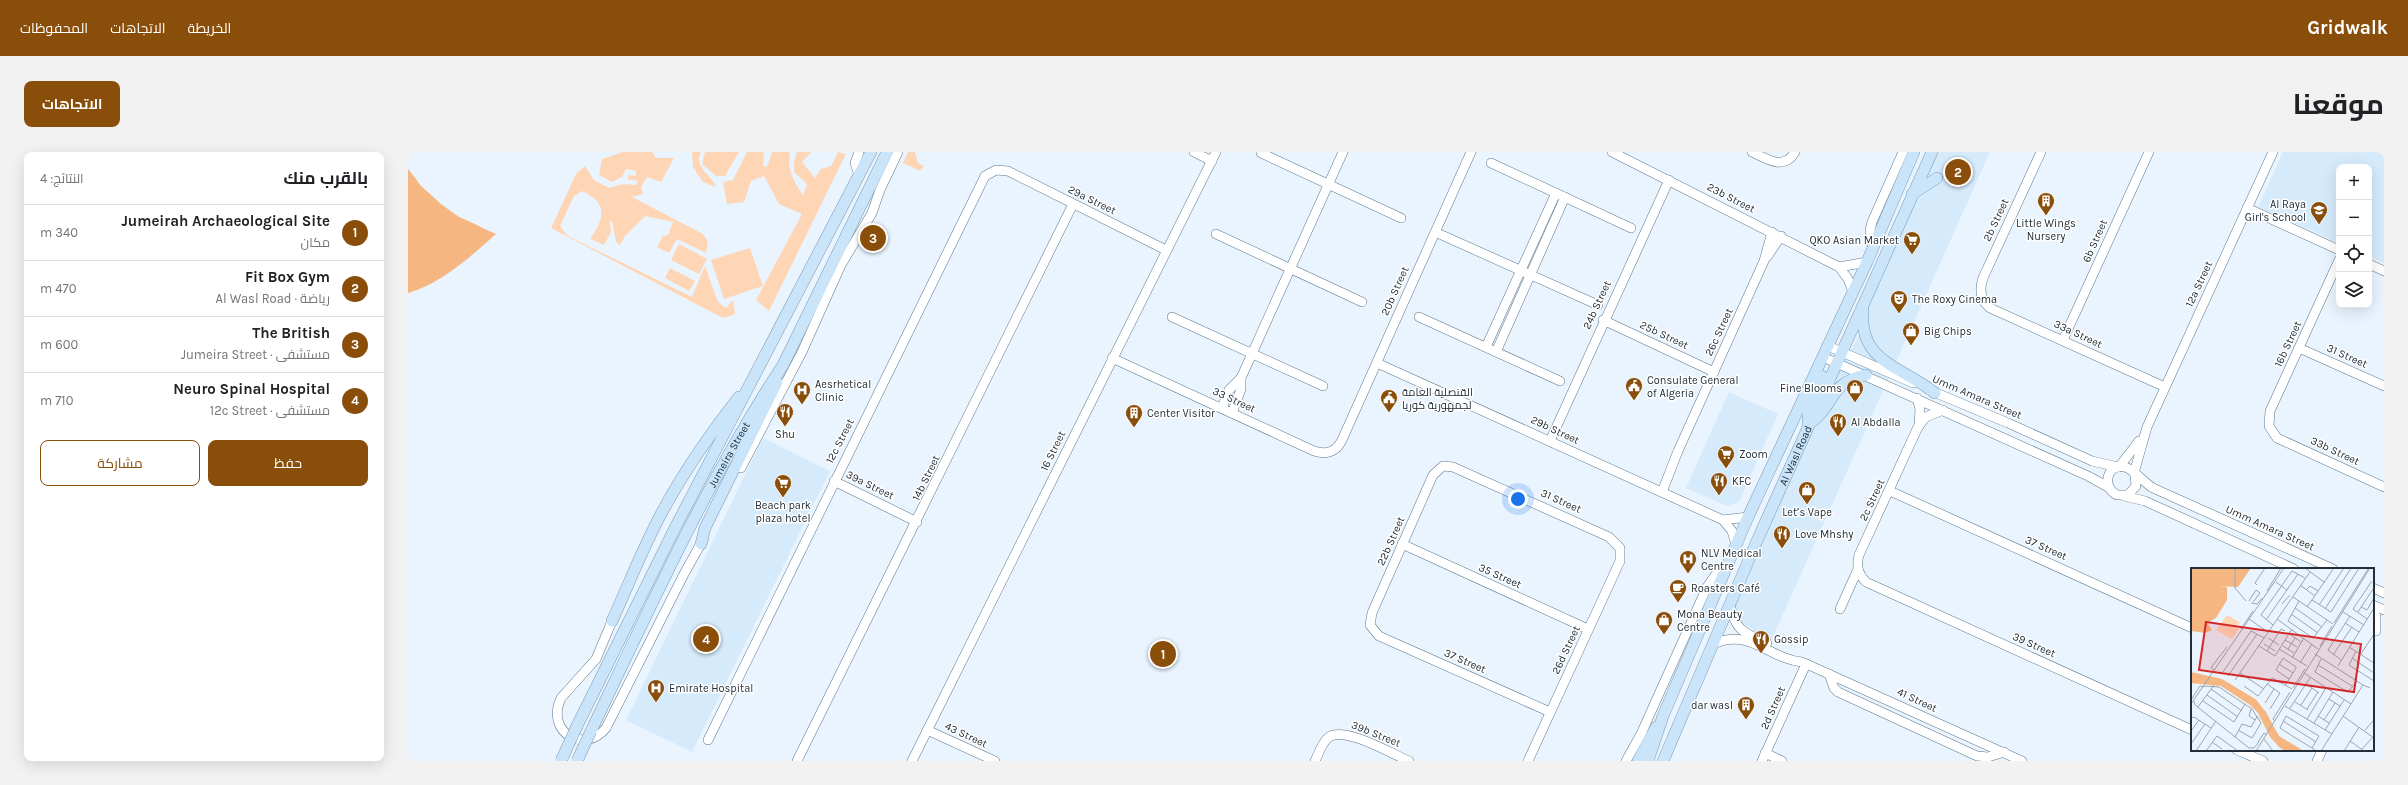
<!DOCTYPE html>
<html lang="ar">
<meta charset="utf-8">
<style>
body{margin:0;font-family:Karla,Cairo,sans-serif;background:#f2f2f2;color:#202124;direction:rtl}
.controls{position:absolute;right:12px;top:12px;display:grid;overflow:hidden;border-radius:8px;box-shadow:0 4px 16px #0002}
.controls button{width:36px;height:36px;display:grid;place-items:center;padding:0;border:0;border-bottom:1px solid #e0e0e0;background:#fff;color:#202124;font:20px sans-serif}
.you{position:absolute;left:1110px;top:347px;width:14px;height:14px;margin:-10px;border:3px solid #fff;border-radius:50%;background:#1a73e8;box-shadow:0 0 0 6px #1a73e833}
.badge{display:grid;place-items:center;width:26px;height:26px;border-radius:50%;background:#8a4e0b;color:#fff;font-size:13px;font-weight:700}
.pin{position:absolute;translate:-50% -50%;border:2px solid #fff;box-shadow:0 1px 4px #0006}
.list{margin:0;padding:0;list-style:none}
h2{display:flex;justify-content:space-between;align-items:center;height:52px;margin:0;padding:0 16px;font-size:17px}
h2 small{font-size:13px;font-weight:400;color:#757577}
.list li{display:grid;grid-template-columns:26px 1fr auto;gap:12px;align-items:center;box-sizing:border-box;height:56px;padding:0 16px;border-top:1px solid #e0e0e0}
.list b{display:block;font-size:15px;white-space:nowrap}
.list p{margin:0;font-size:13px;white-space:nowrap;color:#757577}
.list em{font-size:13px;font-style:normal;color:#757577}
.actions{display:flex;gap:8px;padding:12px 16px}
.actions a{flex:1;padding:9px 0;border:1px solid #8a4e0b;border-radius:8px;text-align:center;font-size:14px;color:#8a4e0b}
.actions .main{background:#8a4e0b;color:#fff}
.icon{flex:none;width:22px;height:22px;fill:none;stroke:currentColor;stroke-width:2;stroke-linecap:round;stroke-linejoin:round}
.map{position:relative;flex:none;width:1976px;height:609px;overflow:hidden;direction:ltr;border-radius:8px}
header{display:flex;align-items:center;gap:24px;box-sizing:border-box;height:56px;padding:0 20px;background:#8a4e0b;color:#fff}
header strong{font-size:19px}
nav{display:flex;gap:22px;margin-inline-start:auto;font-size:14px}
.intro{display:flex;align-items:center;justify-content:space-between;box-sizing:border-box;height:96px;padding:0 24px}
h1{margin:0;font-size:28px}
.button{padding:10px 18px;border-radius:8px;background:#8a4e0b;color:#fff;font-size:14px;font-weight:700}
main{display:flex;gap:24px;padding:0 24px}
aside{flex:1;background:#fff;border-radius:8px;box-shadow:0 4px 16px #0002}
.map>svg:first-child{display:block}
.built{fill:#d5eafb}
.green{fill:#ffd6b5}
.water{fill:#f6b681}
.pier{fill:#e9f4fe}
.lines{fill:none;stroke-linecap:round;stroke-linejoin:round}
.minor-casing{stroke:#5d778b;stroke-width:10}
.major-casing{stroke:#7899b3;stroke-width:12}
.minor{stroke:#fff;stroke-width:9}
.major{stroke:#cae5fa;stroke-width:11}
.major-bridge-casing{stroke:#7899b3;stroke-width:12;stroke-linecap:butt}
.major-bridge{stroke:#cae5fa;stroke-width:11}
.labels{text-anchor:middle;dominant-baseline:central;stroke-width:3;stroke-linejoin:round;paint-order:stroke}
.street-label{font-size:11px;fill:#232e37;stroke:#fff}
.poi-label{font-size:11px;fill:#232e37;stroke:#fff;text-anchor:start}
.inset-river{fill:none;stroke:#f6b681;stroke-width:2}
.inset-road{fill:none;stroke:#9aa5ae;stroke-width:1}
.view{fill:#d62828;fill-opacity:0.15;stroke:#d62828;stroke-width:2}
.inset-edge{fill:none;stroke:#232e37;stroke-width:2}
</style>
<header>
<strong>Gridwalk</strong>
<nav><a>الخريطة</a><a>الاتجاهات</a><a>المحفوظات</a></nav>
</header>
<div class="intro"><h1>موقعنا</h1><a class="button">الاتجاهات</a></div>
<main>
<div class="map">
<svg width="1976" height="609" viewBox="0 0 1976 609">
<rect width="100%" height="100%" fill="#e9f4fe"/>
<g class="built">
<path d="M1523,0H1582L1363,489L1326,466L1319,457L1419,243L1454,177L1455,153Z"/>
<path d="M1875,0H1976V111L1961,104V15H1931V91L1850,55Z"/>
<path d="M1321,240L1370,262L1331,350L1319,354L1278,336Z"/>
<path d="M355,286L422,319L284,600L218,568Z"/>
</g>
<g class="green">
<path d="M215,0H244L248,6H266L253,30L239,25L233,35L235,42L224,45L295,82L300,90L298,101L269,87L261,101L249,95L255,84L260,83L265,70L237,64L217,84L212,93L208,90L204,69L202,70L203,80L196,93L182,87C197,66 200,51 174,39L166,44L152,74L159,83L170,89L284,145L297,114L310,150L318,156L325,148L327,162L315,166L143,76L168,22L177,14L186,28L201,36L215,32L228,33L230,29L219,27L221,23L228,24V19L218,17L214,25L204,30L191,23L194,7Z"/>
<path d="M284,0H293C285,15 304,23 308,35L295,30L285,15Z"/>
<path d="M297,0H331L317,24H308L294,12Z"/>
<path d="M339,0H356L355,14L359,15L364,0H382C379,18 385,28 395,43L399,32L386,20V9L389,0H403L394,10L407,26L413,17L423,14L430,0L438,2L361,159L348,148L394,62L371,52L356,24L343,29L336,50L319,52L315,30L325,28Z"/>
<path d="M500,0H507L510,11L516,14L512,19L495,11Z"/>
<path d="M271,92L299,107L291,122L263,108Z"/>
<path d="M342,96L355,134L316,147L303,108Z"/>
<path d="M262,116L287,129L281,139L257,126Z"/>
</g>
<path class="water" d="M0,17C24,48 52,66 88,82C62,105 34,131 0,141Z"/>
<path class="pier" d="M0,15L14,31L34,50L52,63L90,82L51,65L33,52L12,33Z"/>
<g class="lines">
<defs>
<g id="minor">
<path d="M786,0L804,9"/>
<path d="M1204,0L1431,115L1440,127L1445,140"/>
<path d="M1344,0C1359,7 1376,19 1387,0"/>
<path d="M1633,0L1575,126C1571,138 1572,148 1582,156L1757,235"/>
<path d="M853,1L993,66"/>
<path d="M1083,11L1223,76"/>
<path d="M451,23L447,11L451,0"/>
<path d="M1839,56L1931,98"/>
<path d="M1027,80L1190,153"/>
<path d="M808,82L954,150"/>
<path d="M1465,96L1462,78L1464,70L1495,0"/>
<path d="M1359,105L1373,84"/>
<path d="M1931,108L1862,259L1861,274L1869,286L1976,335"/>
<path d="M1961,112L1976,119"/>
<path d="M1431,115L1459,110"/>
<path d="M764,165L915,234"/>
<path d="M1011,165L1152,229"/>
<path d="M1195,168L1306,220"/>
<path d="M1655,188L1741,0"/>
<path d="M1420,194L1505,231"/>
<path d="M1078,195L1148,41"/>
<path d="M1891,196L1976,234"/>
<path d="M1088,200L1157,45"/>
<path d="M1415,205L1680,324L1700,335"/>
<path d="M704,206L906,299C919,303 928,300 934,288L1063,0"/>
<path d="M969,211L1315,368L1340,365"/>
<path d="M1521,238L1600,271L1684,309L1710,315"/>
<path d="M1509,246L1512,257L1511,274"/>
<path d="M814,256L821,238L833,226"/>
<path d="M1535,258L1518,265L1510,275L1451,403C1448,414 1450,422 1458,430L1784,578"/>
<path d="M824,261L833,237V226L935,0"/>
<path d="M1142,289L1261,28"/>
<path d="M1711,315L1731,289"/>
<path d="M333,316L394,200L433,113L464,61L472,38L490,0"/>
<path d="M1726,321L1739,275L1865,0"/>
<path d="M1727,322L1728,334L1720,343H1709C1693,335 1699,311 1717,315C1727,318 1736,331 1745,336L1925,417"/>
<path d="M426,329L509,370"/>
<path d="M1482,339L1784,476"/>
<path d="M1254,340L1270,299L1356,109L1364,80"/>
<path d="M1716,344L1737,349L1886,417"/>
<path d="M1315,368L1324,379L1328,393"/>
<path d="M994,392L1180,477"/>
<path d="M1965,436L1976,441"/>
<path d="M1322,452C1327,479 1336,481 1359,491"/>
<path d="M1965,453L1976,458"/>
<path d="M1965,456L1968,465V479"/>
<path d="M1432,457L1450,417"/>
<path d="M204,469L188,507L153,546C137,580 176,603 198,576L276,422L296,386"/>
<path d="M1305,492C1343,476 1359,506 1394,510L1614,609"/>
<path d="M1421,522L1426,536L1430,540L1569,604L1580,605L1596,600"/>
<path d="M519,578L587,609"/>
<path d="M300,588L577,24L588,18L600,19L758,98"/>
<path d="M1829,598L1855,609"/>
<path d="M1357,601L1374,609"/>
<path d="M389,609L665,52"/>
<path d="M504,609L808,0"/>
<path d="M907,609C911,601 914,590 921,585C937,574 984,602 1001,609"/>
<path d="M1120,609L1212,409V396L1201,385L1045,315L1035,314L1025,323L964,461L962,473L971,484L1142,560"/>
<path d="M1218,609L1233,582L1299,435L1308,422L1319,414"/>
<path d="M1354,609L1398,512"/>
<path d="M1909,609L1914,598"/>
</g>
<g id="major">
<path d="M1504,42L1529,26"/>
<path d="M1455,157C1450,211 1494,214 1527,241"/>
<path d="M1405,269C1429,249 1421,231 1458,223"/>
<path d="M1400,273V256L1414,224"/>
<path d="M293,392L297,376L369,230"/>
<path d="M204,469C220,434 234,398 252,364C274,322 302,282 331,245"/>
<path d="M169,574L267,376L463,0"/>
<path id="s1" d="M183,579C242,456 299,328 375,213L479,0"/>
<path d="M1230,609L1248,575"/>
<path d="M1240,609L1255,564L1340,365L1459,110L1506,0"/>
<path id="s2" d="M1255,609L1348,391L1524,0"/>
</g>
</defs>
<use href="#minor" class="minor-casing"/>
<use href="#major" class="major-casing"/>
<use href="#minor" class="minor"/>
<use href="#major" class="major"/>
<defs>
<g id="major-bridge">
<path d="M153,609L169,574"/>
<path d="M169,609L183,579"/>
</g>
</defs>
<use href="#major-bridge" class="major-bridge-casing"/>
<use href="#major-bridge" class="major-bridge"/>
</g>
<defs>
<symbol id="building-pin" viewBox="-11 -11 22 30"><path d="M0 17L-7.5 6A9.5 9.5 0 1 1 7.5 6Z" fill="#8a4e0b" stroke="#fff"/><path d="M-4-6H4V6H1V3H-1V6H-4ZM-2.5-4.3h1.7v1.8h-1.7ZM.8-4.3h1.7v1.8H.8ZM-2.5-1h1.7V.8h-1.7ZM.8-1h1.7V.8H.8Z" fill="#fff"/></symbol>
<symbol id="school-pin" viewBox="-11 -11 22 30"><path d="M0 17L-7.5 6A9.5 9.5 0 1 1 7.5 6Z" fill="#8a4e0b" stroke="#fff"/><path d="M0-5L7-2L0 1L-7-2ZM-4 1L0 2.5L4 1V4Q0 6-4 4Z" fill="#fff"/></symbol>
<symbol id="supermarket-pin" viewBox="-11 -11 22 30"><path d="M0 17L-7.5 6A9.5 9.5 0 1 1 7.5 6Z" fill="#8a4e0b" stroke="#fff"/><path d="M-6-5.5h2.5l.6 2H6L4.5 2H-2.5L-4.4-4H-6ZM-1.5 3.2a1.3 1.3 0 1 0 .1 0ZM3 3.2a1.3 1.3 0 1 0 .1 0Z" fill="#fff"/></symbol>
<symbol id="theatre-pin" viewBox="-11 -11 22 30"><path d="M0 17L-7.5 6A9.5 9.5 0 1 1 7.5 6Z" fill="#8a4e0b" stroke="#fff"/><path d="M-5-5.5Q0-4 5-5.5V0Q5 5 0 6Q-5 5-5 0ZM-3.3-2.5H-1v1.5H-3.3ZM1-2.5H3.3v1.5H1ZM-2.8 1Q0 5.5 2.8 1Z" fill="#fff"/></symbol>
<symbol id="shop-pin" viewBox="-11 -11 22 30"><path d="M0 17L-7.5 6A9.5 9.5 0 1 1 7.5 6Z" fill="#8a4e0b" stroke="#fff"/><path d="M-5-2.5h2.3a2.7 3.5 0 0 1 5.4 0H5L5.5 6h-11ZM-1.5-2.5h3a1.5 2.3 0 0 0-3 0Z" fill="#fff"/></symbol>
<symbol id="civic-pin" viewBox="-11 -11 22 30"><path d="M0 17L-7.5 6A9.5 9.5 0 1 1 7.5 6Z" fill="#8a4e0b" stroke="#fff"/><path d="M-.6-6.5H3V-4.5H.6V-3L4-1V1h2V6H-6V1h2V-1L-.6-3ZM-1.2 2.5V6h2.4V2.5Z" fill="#fff"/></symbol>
<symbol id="hospital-pin" viewBox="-11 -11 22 30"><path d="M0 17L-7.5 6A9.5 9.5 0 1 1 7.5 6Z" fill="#8a4e0b" stroke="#fff"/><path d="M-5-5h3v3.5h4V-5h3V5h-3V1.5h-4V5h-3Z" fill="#fff"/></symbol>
<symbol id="restaurant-pin" viewBox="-11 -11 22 30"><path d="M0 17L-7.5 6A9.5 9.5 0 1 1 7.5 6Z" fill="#8a4e0b" stroke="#fff"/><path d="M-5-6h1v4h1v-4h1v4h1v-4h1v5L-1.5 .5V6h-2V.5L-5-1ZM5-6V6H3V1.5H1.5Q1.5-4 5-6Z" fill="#fff"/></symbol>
<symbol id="cafe-pin" viewBox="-11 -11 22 30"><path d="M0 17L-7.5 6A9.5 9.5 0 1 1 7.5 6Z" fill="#8a4e0b" stroke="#fff"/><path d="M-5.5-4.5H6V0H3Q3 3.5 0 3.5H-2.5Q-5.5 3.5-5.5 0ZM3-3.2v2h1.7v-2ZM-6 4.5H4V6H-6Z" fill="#fff"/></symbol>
</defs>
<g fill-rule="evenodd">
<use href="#building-pin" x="1628" y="39" width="20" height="27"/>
<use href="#school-pin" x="1901" y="48" width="20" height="27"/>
<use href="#supermarket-pin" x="1494" y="78" width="20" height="27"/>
<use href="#theatre-pin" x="1481" y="137" width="20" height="27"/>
<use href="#shop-pin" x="1493" y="169" width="20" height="27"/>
<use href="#civic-pin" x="1216" y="224" width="20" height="27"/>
<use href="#shop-pin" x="1437" y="226" width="20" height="27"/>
<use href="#hospital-pin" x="384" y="228" width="20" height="27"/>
<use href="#civic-pin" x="971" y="236" width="20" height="27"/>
<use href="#restaurant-pin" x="367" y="250" width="20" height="27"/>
<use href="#building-pin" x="716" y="251" width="20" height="27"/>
<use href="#restaurant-pin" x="1420" y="260" width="20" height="27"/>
<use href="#supermarket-pin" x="1308" y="292" width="20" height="27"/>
<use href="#restaurant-pin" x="1301" y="319" width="20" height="27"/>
<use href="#supermarket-pin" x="365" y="321" width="20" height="27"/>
<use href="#shop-pin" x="1389" y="328" width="20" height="27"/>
<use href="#restaurant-pin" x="1364" y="372" width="20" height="27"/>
<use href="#hospital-pin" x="1270" y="397" width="20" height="27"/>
<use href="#cafe-pin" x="1260" y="426" width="20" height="27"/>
<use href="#shop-pin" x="1246" y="458" width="20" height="27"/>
<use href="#restaurant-pin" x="1343" y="477" width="20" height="27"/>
<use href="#hospital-pin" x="238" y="526" width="20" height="27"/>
<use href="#building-pin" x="1328" y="543" width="20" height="27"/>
</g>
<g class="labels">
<g class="street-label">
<text transform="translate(1323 46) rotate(27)">23b Street</text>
<text transform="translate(684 48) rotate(26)">29a Street</text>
<text transform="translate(1588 68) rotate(-65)">2b Street</text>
<text transform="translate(1687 89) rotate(-66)">6b Street</text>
<text transform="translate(1791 132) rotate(-65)">12a Street</text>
<text transform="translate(987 139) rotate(-66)">20b Street</text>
<text transform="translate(1189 153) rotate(-65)">24b Street</text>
<text transform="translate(1311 180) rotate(-65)">26c Street</text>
<text transform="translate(1670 182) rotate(25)">33a Street</text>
<text transform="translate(1256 183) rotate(25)">25b Street</text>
<text transform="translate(1880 192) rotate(-65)">16b Street</text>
<text transform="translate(1939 204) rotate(24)">31 Street</text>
<text transform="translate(1569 245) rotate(23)">Umm Amara Street</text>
<text transform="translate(826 248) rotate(25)">33 Street</text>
<text transform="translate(1147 278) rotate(25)">29b Street</text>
<text transform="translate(432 289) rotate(-63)">12c Street</text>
<text transform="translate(645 299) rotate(-64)">16 Street</text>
<text transform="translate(1927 299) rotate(25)">33b Street</text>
<text stroke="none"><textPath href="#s1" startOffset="309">Jumeira Street</textPath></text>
<text stroke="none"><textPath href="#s2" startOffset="333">Al Wasl Road</textPath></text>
<text transform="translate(518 326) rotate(-64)">14b Street</text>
<text transform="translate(462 333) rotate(26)">39a Street</text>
<text transform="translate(1464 348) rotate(-65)">2c Street</text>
<text transform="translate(1153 349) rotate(24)">31 Street</text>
<text transform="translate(1862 376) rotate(24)">Umm Amara Street</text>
<text transform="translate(983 389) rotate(-66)">22b Street</text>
<text transform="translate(1638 396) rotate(24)">37 Street</text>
<text transform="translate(1092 424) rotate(24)">35 Street</text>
<text transform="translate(1626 493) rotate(24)">39 Street</text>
<text transform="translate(1158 498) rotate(-65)">26d Street</text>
<text transform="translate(1057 509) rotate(24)">37 Street</text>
<text transform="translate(1509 548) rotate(25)">41 Street</text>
<text transform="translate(1365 556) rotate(-66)">2d Street</text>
<text transform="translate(968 582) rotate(22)">39b Street</text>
<text transform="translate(558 583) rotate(25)">43 Street</text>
</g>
<g class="poi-label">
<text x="1898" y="52" text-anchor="end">Al Raya<tspan x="1898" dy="13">Girl's School</tspan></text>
<text x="1638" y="71" text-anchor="middle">Little Wings<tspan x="1638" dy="13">Nursery</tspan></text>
<text x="1491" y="88" text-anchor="end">QKO Asian Market</text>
<text x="1504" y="147">The Roxy Cinema</text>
<text x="1516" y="179">Big Chips</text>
<text x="1239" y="228">Consulate General<tspan x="1239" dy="13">of Algeria</tspan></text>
<text x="407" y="232">Aesrhetical<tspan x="407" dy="13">Clinic</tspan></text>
<text x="1434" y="236" text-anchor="end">Fine Blooms</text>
<text x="994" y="240">القنصلية العامة<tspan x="994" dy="13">لجمهورية كوريا</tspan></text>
<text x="739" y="261">Center Visitor</text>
<text x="1443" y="270">Al Abdalla</text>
<text x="377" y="282" text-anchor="middle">Shu</text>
<text x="1331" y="302">Zoom</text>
<text x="1324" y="329">KFC</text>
<text x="375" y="353" text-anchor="middle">Beach park<tspan x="375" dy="13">plaza hotel</tspan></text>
<text x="1399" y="360" text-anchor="middle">Let’s Vape</text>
<text x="1387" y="382">Love Mhshy</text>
<text x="1293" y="401">NLV Medical<tspan x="1293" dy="13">Centre</tspan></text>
<text x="1283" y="436">Roasters Café</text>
<text x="1269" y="462">Mona Beauty<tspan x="1269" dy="13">Centre</tspan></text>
<text x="1366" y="487">Gossip</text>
<text x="261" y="536">Emirate Hospital</text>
<text x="1325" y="553" text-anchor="end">dar wasl</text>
</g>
</g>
<g transform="translate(1783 416)">
<rect width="183" height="183" fill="#e9f4fe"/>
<path d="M36,47L50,55L46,56V60L49,59L41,71L25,62Z" fill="#ffd6b5"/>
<path d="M0,0H60L47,19L27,18L36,19V32L25,50L16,55L13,50L21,62L14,65L0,63ZM0,104L31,111L64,131L75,144L88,168L113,183H94L88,179L79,169L67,145L59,137L30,118L0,115Z" fill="#f6b681"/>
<path class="inset-river" d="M0,107L16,110M20,111L33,114L65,133L80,156M81,159L91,174L107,183"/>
<path class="inset-road" d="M44,0V20L55,33M114,0L133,14M85,14L96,22M66,17L64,15L74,0M109,17L124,28M115,22L119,18L127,23M76,23L90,0M102,29L142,56M121,32L140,44L168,0M58,33L65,22L69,25L62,34M108,33L97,53L122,70L136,52M60,35L66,36L71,30M91,36L99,27M128,37L153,0M116,39L143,0M170,39L176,42L183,30M104,40L131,59M134,41L160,0M152,44L173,57M167,44L182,21M100,46L127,65M58,51L77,64M86,51L127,81M176,51L162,41L181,13M75,52L107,6M143,55L177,1M154,55L168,64M82,57L70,47L101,3L114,10M50,61L62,43M100,67L110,74M77,70L88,77M94,72L106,79M73,76L84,83M68,78L84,88L101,61M92,78L103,85M129,78L141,58M158,79L183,95M88,81L116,98M97,81L104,70M76,83L90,61L94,63M165,83L158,97L183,113M124,86L172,117M170,86L183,66M142,87L161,59M101,90L113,70M161,90L183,105M130,91L124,104L150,120L157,124L166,113M150,92L137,82L159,48M25,93L36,79M109,95L121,76M88,96L102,105M127,97L161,118M147,98L183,40M23,102L20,100L25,93M32,104L60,63L73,70M49,105L73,121M113,105L160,136M37,108L66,66M44,112L119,4M76,116L89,125L79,141M115,116L128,125M13,118L28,119L61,141L66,149M53,118L67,128M94,118L105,100V99L92,90L85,102L98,111M102,120L114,101M20,121L51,143M16,127L47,149M67,128L81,110L101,121M138,131L149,138M0,132L9,118L13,119M3,133L4,137L58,180H63L68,174M12,133L43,154L54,136M104,134L117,142M74,135L83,121M0,136L93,0M110,137L121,120M94,138L141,166M7,139L23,117M99,140L119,110M60,141L58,148L64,152M116,141L127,124M127,148L138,155M152,148L183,170M0,150L3,149L20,160M116,151L135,120M133,152L144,135M84,153L82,151L99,124M92,153L125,174M123,155L142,124M47,162L61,170L70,155L66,148M134,162L153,132M174,162L183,152M0,163L8,152M44,169L51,156L60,159L66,149M73,171L82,183M159,173L173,183M21,174L31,181M67,174L73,165L76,167M0,176L14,156M121,180L128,168L95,148L89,160L103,169L121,180L125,183M171,181L182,169M5,183L25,153M15,183L26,168L47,183M65,183L179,0M130,183L172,117L179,120M153,183L168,159"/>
<path class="view" d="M15,54L170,76L163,124L8,102Z"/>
<rect width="183" height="183" class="inset-edge"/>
</g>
</svg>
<div class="controls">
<button>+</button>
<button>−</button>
<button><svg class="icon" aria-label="locate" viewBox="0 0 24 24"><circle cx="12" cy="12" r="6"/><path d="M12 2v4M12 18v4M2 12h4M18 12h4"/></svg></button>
<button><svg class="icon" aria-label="layers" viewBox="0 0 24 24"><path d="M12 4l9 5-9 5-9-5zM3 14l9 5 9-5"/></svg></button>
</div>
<div class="you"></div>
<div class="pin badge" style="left:755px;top:502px">1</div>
<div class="pin badge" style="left:1550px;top:20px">2</div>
<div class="pin badge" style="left:465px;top:86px">3</div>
<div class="pin badge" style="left:298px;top:487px">4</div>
</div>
<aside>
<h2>بالقرب منك<small>النتائج: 4</small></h2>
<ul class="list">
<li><span class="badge">1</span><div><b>Jumeirah Archaeological Site</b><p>مكان</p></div><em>340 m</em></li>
<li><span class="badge">2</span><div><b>Fit Box Gym</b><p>رياضة · Al Wasl Road</p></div><em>470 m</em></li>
<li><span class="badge">3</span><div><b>The British</b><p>مستشفى · Jumeira Street</p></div><em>600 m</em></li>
<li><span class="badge">4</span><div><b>Neuro Spinal Hospital</b><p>مستشفى · 12c Street</p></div><em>710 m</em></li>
</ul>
<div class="actions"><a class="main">حفظ</a><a>مشاركة</a></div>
</aside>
</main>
